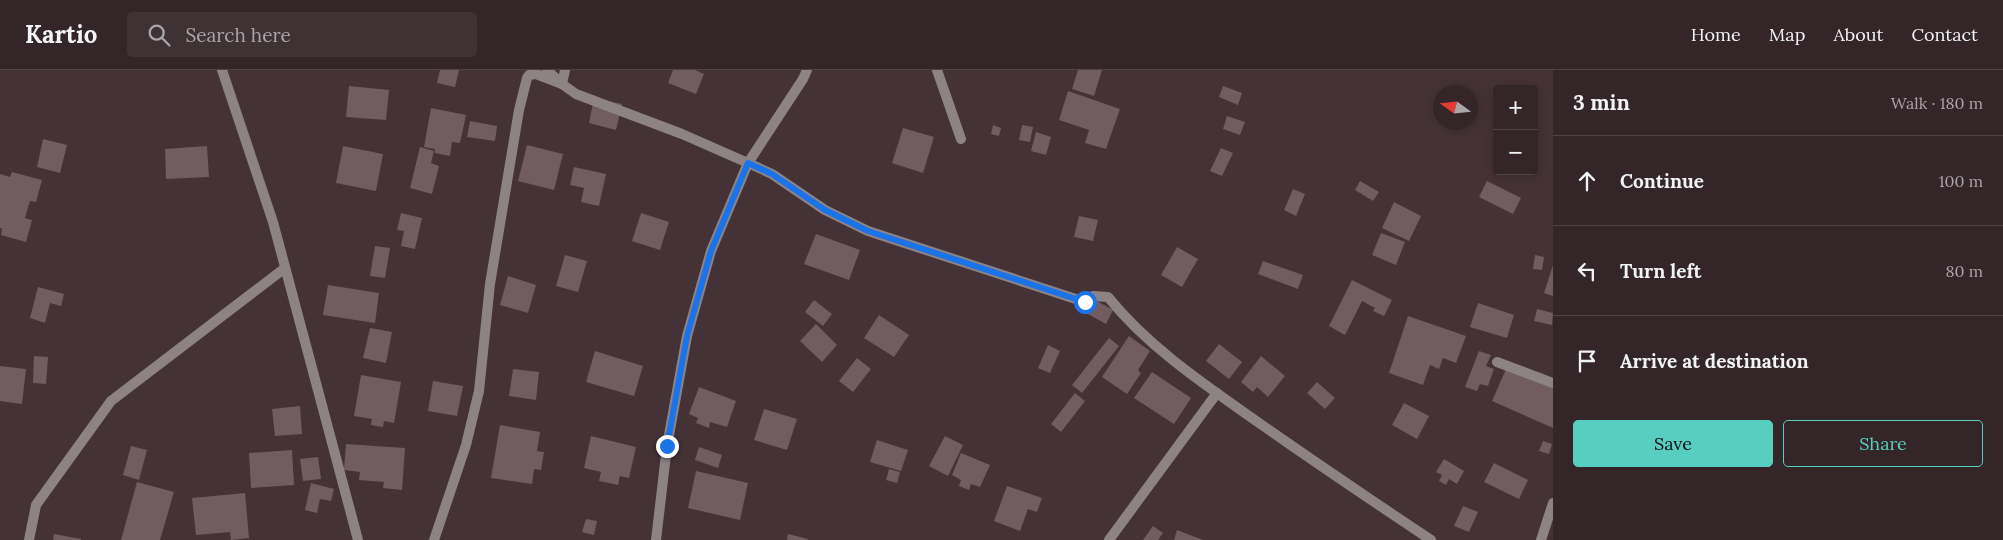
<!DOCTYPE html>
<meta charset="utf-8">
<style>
body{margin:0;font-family:Lora,serif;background:#3f3234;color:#f1f3f6}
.controls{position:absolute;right:15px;top:15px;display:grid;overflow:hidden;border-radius:5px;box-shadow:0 2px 12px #0003}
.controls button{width:45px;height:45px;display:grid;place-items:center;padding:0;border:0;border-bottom:1px solid #4e4345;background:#342628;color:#f1f3f6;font:25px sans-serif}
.compass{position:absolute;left:1433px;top:15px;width:45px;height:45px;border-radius:50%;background:#342628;box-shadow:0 2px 12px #0003;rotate:285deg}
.stop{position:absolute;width:15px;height:15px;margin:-11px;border:4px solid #1a73e8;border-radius:50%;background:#fff}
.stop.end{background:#1a73e8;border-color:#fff;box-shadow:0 1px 5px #0008}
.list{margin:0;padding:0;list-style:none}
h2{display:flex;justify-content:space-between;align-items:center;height:65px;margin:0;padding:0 20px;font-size:21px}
h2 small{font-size:16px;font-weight:400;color:#a9a5a8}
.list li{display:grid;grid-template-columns:32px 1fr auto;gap:15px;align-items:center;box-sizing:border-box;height:90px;padding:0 20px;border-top:1px solid #4e4345}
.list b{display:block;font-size:19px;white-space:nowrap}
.list em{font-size:16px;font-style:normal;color:#a9a5a8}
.actions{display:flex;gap:10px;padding:15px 20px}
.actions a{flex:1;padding:11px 0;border:1px solid #58cec1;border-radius:5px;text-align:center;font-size:18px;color:#58cec1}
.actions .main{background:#58cec1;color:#111}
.icon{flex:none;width:28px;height:28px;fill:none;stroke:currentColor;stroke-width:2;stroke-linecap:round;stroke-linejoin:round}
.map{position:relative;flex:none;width:1553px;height:470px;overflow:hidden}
header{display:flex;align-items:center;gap:30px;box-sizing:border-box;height:70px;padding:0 25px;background:#342628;border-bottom:1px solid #4e4345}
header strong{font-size:24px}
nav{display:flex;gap:28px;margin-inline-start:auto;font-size:18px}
.search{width:350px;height:45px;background:#3f3234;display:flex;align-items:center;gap:12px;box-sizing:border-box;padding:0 18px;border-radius:5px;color:#a9a5a8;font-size:19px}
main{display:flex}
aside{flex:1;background:#342628}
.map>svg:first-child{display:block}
.building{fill:#715c60}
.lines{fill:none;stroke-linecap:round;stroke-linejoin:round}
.street{stroke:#8d8385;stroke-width:10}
.route{stroke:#1a73e8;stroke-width:6}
</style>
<header>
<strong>Kartio</strong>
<div class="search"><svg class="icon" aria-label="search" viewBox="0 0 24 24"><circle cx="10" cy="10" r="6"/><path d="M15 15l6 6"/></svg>Search here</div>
<nav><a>Home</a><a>Map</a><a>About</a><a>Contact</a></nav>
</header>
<main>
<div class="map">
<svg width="1553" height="470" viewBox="0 0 1553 470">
<rect width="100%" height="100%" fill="#453236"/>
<g class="building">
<path d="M440,0H459L455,17L437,13Z"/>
<path d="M673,0H695L704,4L696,24L668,13Z"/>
<path d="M1078,0H1102L1094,26L1072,19Z"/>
<path d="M349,16L389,20L386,50L346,47Z"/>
<path d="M1223,16L1242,23L1238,35L1219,27Z"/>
<path d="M1068,21L1120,39L1106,79L1085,73L1089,60L1059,50Z"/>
<path d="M594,28L622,34L616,60L589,53Z"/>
<path d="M431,38L466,45L460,73L452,72L450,86L435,83V77V79L424,77Z"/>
<path d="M1227,46L1245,52L1240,65L1223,59Z"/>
<path d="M470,51L497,56L495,71L467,67Z"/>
<path d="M993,55L1001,58L999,66L991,64Z"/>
<path d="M1022,55L1033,57L1030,72L1019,70Z"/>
<path d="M903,58L934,67L923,103L892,93Z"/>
<path d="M1036,62L1051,67L1046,85L1031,81Z"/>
<path d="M43,69L67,75L60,103L37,97Z"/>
<path d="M527,75L563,84L554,120L518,111Z"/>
<path d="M207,76L209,107L166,109L165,79Z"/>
<path d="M343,76L383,84L376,121L336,113Z"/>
<path d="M420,77L434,81L431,93L439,96L432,124L410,118Z"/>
<path d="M1221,78L1233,83L1222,106L1210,101Z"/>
<path d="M574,97L606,104L599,136L581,132L584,118L570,115Z"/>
<path d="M12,102L42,110L36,132L30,131L25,148L32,150L26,172L1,165L2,158H0V104L10,107Z"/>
<path d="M1360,111L1379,122L1373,131L1355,120Z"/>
<path d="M1487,111L1521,128L1513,144L1479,127Z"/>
<path d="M1293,119L1305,124L1296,146L1284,140Z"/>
<path d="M1394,132L1421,146L1409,171L1382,158Z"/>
<path d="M401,143L422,148L415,179L401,176L404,161L397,160Z"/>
<path d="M641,143L669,152L660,180L632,171Z"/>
<path d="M1079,146L1098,150L1093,171L1074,167Z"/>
<path d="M1381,163L1405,172L1396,195L1372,185Z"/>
<path d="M816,164L860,180L849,210L804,194Z"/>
<path d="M375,176L390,178L385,208L370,206Z"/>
<path d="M1177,177L1198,189L1182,217L1161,205Z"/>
<path d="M565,185L587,191L578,222L556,216Z"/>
<path d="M1535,185L1544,187L1542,200L1533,199Z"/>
<path d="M1263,191L1303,205L1298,219L1258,204Z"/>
<path d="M1553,195V226L1544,223Z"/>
<path d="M508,206L536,215L528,243L500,235Z"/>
<path d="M1352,210L1392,230L1384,246L1373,241L1375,238L1362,231L1345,265L1329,256Z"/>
<path d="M328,215L379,223L375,253L323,245Z"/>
<path d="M38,217L64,224L61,236L50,233L45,253L30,248Z"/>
<path d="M814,230L832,244L823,256L805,242Z"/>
<path d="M1095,230L1113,240L1106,254L1088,244Z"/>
<path d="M1478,233L1514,245L1507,268L1470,257Z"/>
<path d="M1537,239L1553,243L1552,255L1534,251Z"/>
<path d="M879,245L909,265L894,287L864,268Z"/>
<path d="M1408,246L1466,266L1456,293L1443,288L1439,299L1430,295L1423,315L1389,303Z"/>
<path d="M816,254L837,275L822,292L800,271Z"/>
<path d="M370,258L392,262L386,293L363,288Z"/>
<path d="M1129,266L1150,281L1138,300L1141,303L1127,324L1102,307Z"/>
<path d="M1109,268L1119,276L1082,323L1072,315Z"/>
<path d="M1219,274L1242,292L1229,309L1206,291Z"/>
<path d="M1048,275L1060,281L1050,303L1038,298Z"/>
<path d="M595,281L643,296L634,326L586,312Z"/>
<path d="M1479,281L1491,285L1486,296L1494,299L1488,316L1480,314L1477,321L1465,317Z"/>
<path d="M34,286L48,287L46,314L33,313Z"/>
<path d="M1261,286L1285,306L1268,327L1257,317L1253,322L1241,312Z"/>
<path d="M857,288L871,299L853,322L839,311Z"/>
<path d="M0,296L26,299L22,334L0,331Z"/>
<path d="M1507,297L1553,317V358L1492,331Z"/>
<path d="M513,299L539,302L536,330L509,326Z"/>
<path d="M1152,302L1191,328L1174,354L1134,328Z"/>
<path d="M361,305L401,312L394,353L384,351L383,357L371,355L372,349L354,346Z"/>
<path d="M433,311L463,316L457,346L428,341Z"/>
<path d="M1317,312L1335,328L1325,339L1307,323Z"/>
<path d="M699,317L736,331L727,357L710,352L709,358L696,353L698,348L689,344Z"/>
<path d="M1075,323L1085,331L1061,362L1051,354Z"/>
<path d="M1404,333L1429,346L1417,369L1392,355Z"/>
<path d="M300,336L302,364L275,366L272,339Z"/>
<path d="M764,339L797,349L787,380L754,370Z"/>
<path d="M500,355L540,362L537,381L544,382L541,400L534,399L532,414L491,408Z"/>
<path d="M591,366L636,377L629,408L620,406L618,415L599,411L601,402L584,398Z"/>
<path d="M945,366L963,375L948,406L929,396Z"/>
<path d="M877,370L908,380L901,401L870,392Z"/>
<path d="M1543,371L1552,374L1549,384L1539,381Z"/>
<path d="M346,374L405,378L402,420L383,418L384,412L359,410L360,402L344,400Z"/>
<path d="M131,376L147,380L139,410L123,405Z"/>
<path d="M699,377L722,385L718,398L695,390Z"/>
<path d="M292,380L294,415L251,418L249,383Z"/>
<path d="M961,383L990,395L980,417L971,414L969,420L959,416L961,410L952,405Z"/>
<path d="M318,387L321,409L303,411L300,389Z"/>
<path d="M1444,389L1464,401L1457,414L1449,409L1446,415L1439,411L1442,405L1436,402Z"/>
<path d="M1494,393L1528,410L1519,429L1484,412Z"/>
<path d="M889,399L900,402L897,413L886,410Z"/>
<path d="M696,401L748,413L740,450L688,438Z"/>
<path d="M137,412L174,422L160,470H121Z"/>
<path d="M311,413L334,419L331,431L320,429L317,443L305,440Z"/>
<path d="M1007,416L1042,428L1037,442L1028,439L1020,461L994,451Z"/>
<path d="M245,423L249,468L231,470L230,462L196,465L192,428Z"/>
<path d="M1463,436L1478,442L1469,462L1454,456Z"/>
<path d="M586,449L597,451L594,465L582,462Z"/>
<path d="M1153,456L1163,463L1158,470H1143Z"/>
<path d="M1177,460L1203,470H1174Z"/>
<path d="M54,464L81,469V470H53Z"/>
<path d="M788,464L808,469V470H787Z"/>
</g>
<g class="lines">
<g class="street">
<path d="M222,0L273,152L358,470"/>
<path d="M565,0L562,14L576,24L682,64L748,93L772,104L825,140L868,161L1085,232L1093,226L1108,227C1150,279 1208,317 1262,355C1318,394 1374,432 1431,470"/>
<path d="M937,0L961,69"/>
<path d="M1497,292L1553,313"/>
<path d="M29,470L36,435L111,331L285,198"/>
<path d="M434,470L466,375L479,321L490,214L519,40L527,8L529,5L536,4L562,14L547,0"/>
<path d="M656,470L667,376L687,266L711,181L748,93L803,9L807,0"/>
<path d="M1109,470L1217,323"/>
<path d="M1541,470L1553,433"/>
</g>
</g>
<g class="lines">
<path class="route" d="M667,376L687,266L711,181L748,93L772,104L825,140L868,161L1085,232"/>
</g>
</svg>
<div class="controls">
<button>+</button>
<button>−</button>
</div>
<svg class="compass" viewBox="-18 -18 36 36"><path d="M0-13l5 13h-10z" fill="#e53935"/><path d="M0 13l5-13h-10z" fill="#a9a5a8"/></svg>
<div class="stop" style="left:1085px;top:232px"></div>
<div class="stop end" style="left:667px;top:376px"></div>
</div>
<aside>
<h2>3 min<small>Walk · 180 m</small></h2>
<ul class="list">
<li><svg class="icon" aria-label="ahead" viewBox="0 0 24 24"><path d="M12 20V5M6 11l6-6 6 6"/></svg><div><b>Continue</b></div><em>100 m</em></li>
<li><svg class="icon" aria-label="left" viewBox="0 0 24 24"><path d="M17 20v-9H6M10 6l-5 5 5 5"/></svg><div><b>Turn left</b></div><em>80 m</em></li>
<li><svg class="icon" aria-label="arrive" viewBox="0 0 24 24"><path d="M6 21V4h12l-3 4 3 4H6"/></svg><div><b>Arrive at destination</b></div></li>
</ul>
<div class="actions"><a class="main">Save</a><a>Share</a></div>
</aside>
</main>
